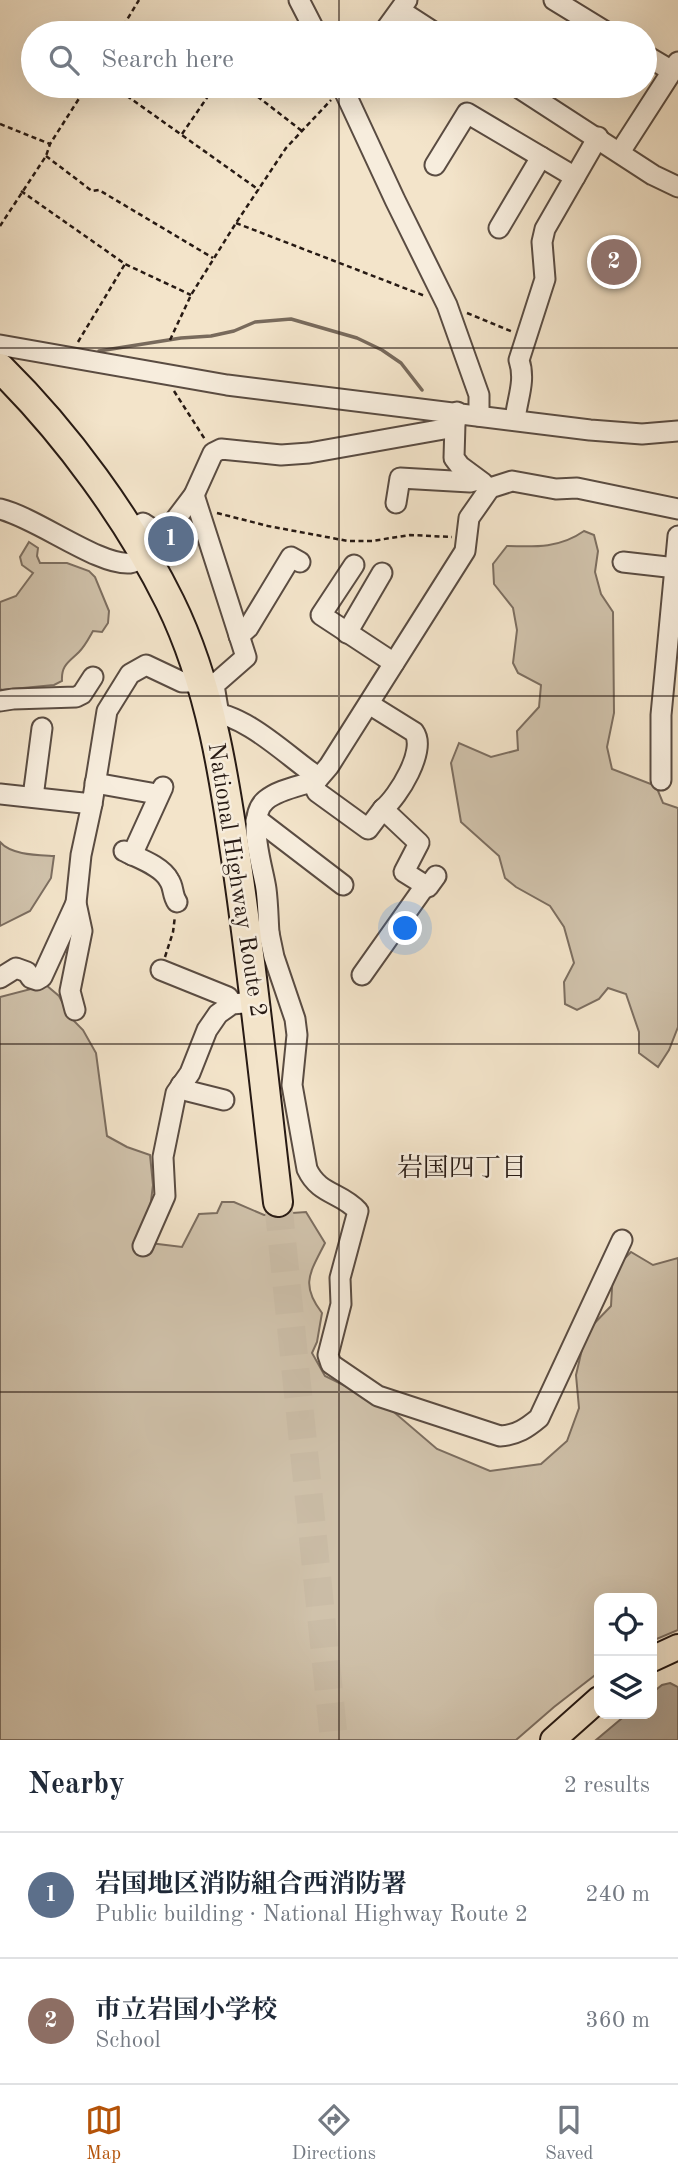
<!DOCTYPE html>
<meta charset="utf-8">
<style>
body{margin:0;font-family:"Old Standard TT","Noto Serif JP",serif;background:#f6f6f7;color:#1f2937}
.controls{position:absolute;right:21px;bottom:21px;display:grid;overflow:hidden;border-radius:14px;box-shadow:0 7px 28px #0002}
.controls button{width:63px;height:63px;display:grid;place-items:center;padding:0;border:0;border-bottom:2px solid #e0e1e3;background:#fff;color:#1f2937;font:35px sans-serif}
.you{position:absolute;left:406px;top:929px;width:24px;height:24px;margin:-18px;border:5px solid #fff;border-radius:50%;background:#1a73e8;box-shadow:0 0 0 10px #1a73e833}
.badge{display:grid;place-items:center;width:46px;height:46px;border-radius:50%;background:#b45309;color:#fff;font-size:23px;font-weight:700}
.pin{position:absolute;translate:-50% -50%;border:4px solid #fff;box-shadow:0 2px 7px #0006}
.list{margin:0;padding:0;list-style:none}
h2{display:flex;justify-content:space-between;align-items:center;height:91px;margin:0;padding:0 28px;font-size:30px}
h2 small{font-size:23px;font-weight:400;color:#747a83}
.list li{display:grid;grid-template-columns:46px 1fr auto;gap:21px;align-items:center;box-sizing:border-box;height:126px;padding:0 28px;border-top:2px solid #e0e1e3}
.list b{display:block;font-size:26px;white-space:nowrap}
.list p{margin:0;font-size:23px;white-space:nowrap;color:#747a83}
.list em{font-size:23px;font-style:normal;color:#747a83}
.icon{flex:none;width:38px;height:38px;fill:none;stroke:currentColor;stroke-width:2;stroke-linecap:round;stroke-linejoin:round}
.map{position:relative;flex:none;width:678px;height:1740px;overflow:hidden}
.search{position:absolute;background:#fff;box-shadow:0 7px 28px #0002;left:21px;right:21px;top:21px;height:77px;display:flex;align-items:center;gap:18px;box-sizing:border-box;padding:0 24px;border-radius:38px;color:#747a83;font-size:26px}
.sheet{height:343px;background:#fff}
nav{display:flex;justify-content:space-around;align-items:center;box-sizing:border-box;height:98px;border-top:2px solid #e0e1e3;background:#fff;font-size:19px;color:#747a83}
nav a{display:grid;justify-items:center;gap:4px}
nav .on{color:#b45309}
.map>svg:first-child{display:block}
.green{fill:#d0c2ab;stroke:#7c6e60;stroke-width:2}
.water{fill:#ae9f8c;stroke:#786a5c;stroke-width:2}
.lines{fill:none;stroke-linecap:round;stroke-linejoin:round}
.stream{stroke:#786a5c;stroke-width:3.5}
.highway-tunnel{stroke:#cabca6;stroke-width:28;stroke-dasharray:28 14;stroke-linecap:butt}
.minor-casing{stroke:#5a4c42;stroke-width:23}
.major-casing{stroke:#271a14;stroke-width:28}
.highway-casing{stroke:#271a14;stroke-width:32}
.path{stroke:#271a14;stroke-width:2.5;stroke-dasharray:5 3.5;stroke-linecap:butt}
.minor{stroke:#f7eddd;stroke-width:19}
.major{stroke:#f3e4ca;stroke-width:24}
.highway{stroke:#f3e4ca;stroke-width:28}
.grid{fill:none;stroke:#271a14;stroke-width:2;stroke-opacity:0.55}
.labels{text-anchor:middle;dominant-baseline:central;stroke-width:5;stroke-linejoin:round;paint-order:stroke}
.street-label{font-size:24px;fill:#271a14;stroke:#f7eddd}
.neighbourhood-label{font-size:26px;fill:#271a14;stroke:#f7eddd}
</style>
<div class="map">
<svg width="678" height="1740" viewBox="0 0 678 1740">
<rect width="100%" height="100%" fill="#f3e4ca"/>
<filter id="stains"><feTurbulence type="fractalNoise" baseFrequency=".00286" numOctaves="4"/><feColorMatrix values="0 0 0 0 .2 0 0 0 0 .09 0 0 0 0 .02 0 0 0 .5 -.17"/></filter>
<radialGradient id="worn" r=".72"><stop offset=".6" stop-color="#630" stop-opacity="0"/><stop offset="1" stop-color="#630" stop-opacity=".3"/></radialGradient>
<g class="green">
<path d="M584,531L594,535L598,551L595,572L601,594L613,612L614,713L607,747L612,769L656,786L663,803L678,808V1027L669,1050L658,1067L639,1053V1032L626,994L608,988L599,999L577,1010L565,1004L564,982L574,963L564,927L550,906L516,887L505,878L499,856L461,822L451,763L459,743L491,757L518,750L517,731L539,707L541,685L518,673L513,663L517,630L513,608L494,584L493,564L507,546C536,547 560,548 584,531Z"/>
<path d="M29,542L38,548L37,556L40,563H67L89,571L95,577L109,611L108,623L102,632L93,631C89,638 85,646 79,652C69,662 61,665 62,681L54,685L2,690L0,689V602L16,596L33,573L22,565L20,557Z"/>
<path d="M0,842C11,855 37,855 54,856L51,878L30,911L0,926Z"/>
<path d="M46,985L59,996L70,1017L83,1030L96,1053L107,1136L127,1147L150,1155L153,1185L149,1217L150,1243L182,1247L199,1214L217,1213L222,1202H234L264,1215L306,1212L325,1243C310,1273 300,1284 322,1313L317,1342L312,1353L325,1376L388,1407L437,1449L490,1471L541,1464L567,1441L579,1408L576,1375L586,1332L611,1306L613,1270L631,1252L653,1265L678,1258V1630L652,1641V1598H599V1672L554,1707L516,1740H0V997Z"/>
</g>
<path class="water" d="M670,1683L678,1687V1740H596L627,1714H652V1693L662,1685Z"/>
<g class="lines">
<path class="stream" d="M99,351L181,338L211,336L234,331L255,322L291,319L357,338L382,350L401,363L422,390"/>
<path class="highway-tunnel" d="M278,1202L334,1740"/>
<defs>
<g id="minor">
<path d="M299,0L316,33"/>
<path d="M554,0L608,33"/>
<path d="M401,11L435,33"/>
<path d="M383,33L407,0"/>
<path d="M645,55L672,71"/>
<path d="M342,86L395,200L447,305L479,395V416"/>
<path d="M516,86L653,175L678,187"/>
<path d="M620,152L678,62"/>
<path d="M435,165L467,113L575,177"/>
<path d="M499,228L541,157"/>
<path d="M0,345L227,385L590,430L642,434L678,431"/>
<path d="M515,420C517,399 526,381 519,360L545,279L542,242L545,229L598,137"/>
<path d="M455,423L454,458L460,466L483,483"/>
<path d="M194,495L246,657L214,685L218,709"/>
<path d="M396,503L400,478L470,482L477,480"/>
<path d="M0,509C37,518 99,566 130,563C135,562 141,559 145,557"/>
<path d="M128,530L143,523L163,536L194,495L213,453L221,449L281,455L309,453L444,429L455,423L457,412"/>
<path d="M623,562L676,568"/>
<path d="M354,565L321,615L394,663"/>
<path d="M347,633L382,573"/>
<path d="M239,636L248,628L291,557L300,562"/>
<path d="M0,701L13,699L76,697L82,694L93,677"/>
<path d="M369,704L414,732C427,750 398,797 383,809"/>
<path d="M208,712C244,714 282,751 311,772L317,780L329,766L465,551L469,518L490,488L512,481L556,489L577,488L678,509"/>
<path d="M661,780V715L678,536"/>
<path d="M312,781L317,792L368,829L383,809L419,843L404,872L428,887L436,876"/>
<path d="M95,783L151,793L157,797"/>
<path d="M0,794L92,804L107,711L130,674L146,665L182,682H200"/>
<path d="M33,797L42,728"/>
<path d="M256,821L262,823L343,885"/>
<path d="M124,851C138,858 162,866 169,880C174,887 172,895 177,902"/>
<path d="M132,855L163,787"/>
<path d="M256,933H269C268,919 268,904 266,889C263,867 245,817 266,800C279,789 301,786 317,780"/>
<path d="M269,933L274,957L295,1019L297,1035L292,1085L307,1169C319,1195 341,1192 358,1211L340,1278L341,1304L328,1355L331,1364L378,1396L500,1436C517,1435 527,1428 539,1418L622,1240"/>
<path d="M161,970L228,997L232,1004"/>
<path d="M362,975L425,886"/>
<path d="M0,978L16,968L27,972L31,978L37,980L42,977L76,903"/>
<path d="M75,1010L70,991L82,931L76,903L81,855L92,804"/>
<path d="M181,1085L188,1091L224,1100"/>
<path d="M143,1246L165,1196L163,1157L176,1093L190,1073L207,1030L218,1014L232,1004L255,1002"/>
</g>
<g id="major">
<path d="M652,1659L678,1647"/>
<path d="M553,1740L599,1699"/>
</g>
<path id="highway" d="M0,368C66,433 129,519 170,602C211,685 225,781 238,872C254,982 265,1092 278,1202"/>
</defs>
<use href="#minor" class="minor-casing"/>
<use href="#major" class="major-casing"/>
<use href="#highway" class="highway-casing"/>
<g class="path">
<path d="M119,33L139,0"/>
<path d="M206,33L210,25"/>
<path d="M113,86L259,190"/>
<path d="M244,86L302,131"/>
<path d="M0,124L50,144"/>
<path d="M182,134L215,86"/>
<path d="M46,156L92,191L99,190L213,258"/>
<path d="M21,191L125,264L191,295"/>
<path d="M236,223L425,296"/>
<path d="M0,226L46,156L50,144L87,86"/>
<path d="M467,313L513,332"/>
<path d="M170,340L191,295L236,223L286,148L331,100"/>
<path d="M78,342L125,264"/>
<path d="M174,391L206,441"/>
<path d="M217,513L268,526L348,541H372L410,535L452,537"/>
<path d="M165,957L173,932L175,916"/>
</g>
<use href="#minor" class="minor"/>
<use href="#major" class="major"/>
<use href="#highway" class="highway"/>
</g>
<path class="grid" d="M339,0V33M339,86V1740M0,348H678M0,696H678M0,1044H678M0,1392H678"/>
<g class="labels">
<g class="street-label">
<text transform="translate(236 880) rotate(81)">National Highway Route 2</text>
</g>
<g class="neighbourhood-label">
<text x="462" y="1169">岩国四丁目</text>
</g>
</g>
<rect width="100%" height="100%" filter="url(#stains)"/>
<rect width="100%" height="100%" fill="url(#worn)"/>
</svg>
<div class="controls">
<button><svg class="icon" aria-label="locate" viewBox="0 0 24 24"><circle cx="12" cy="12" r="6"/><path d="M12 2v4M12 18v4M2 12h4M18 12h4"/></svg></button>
<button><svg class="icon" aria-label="layers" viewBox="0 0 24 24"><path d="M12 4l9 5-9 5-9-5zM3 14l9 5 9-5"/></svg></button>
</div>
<div class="you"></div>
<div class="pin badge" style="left:171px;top:539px;background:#5c6f8a">1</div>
<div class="pin badge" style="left:614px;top:262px;background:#8d6e63">2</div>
<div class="search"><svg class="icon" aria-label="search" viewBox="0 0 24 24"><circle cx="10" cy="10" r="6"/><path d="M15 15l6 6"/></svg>Search here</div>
</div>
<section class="sheet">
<h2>Nearby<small>2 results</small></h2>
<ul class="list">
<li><span class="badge" style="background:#5c6f8a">1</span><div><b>岩国地区消防組合西消防署</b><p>Public building · National Highway Route 2</p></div><em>240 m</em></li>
<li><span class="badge" style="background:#8d6e63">2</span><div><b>市立岩国小学校</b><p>School</p></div><em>360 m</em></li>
</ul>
</section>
<nav>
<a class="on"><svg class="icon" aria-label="map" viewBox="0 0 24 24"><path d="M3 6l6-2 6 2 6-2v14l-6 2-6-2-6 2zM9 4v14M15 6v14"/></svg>Map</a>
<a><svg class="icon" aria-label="directions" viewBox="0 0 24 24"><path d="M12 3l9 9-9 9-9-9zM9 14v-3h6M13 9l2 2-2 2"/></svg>Directions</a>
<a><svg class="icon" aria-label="saved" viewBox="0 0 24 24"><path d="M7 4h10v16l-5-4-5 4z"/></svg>Saved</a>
</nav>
